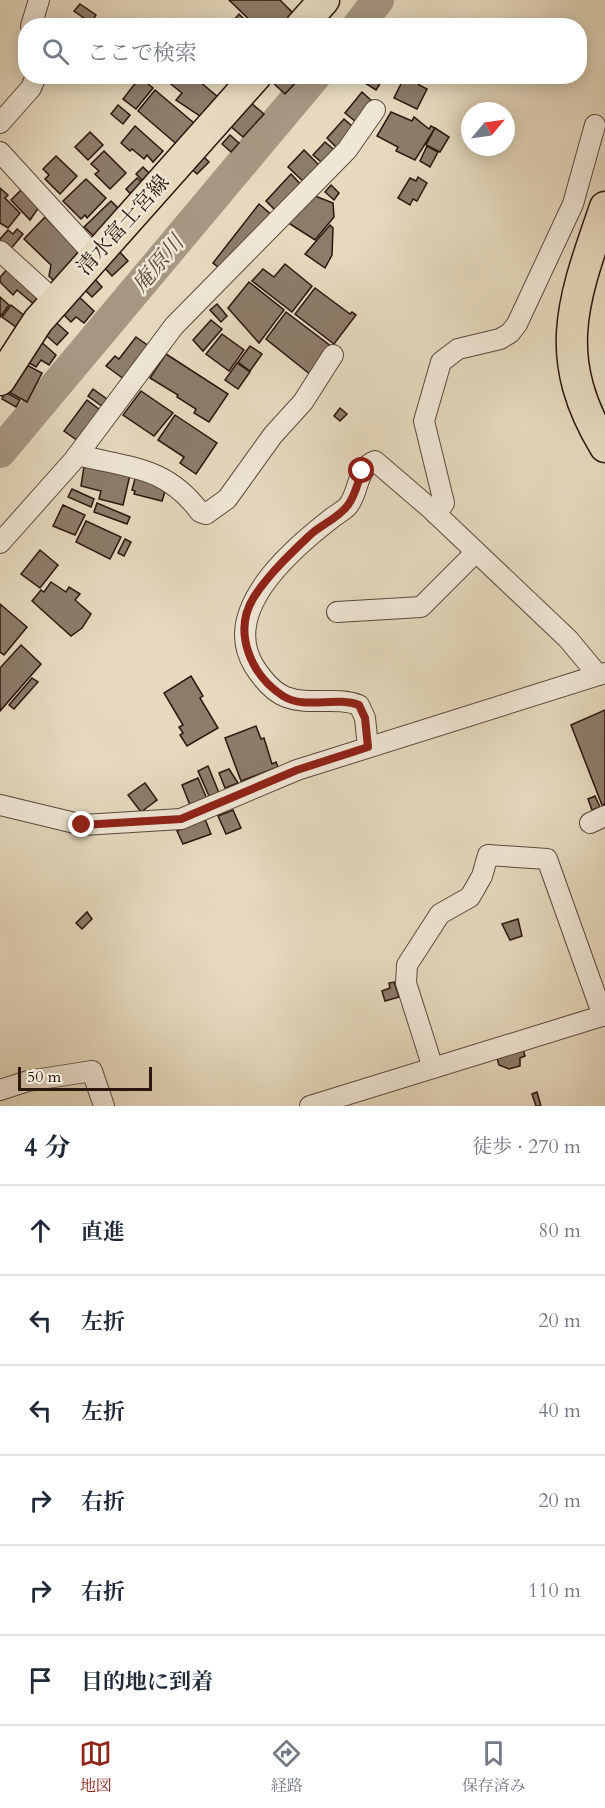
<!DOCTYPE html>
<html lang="ja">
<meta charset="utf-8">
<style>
body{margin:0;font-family:Cardo,"Noto Serif JP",serif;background:#f6f6f7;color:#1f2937}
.compass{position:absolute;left:461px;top:102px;width:54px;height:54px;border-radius:50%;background:#fff;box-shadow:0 3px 15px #0003;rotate:61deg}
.scale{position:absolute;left:18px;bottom:15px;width:134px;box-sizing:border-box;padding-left:6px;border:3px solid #2c170f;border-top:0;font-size:16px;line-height:21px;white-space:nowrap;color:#2c170f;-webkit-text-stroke:4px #efe6d5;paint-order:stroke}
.stop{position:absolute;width:18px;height:18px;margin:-14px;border:4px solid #8f2418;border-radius:50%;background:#fff}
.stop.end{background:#8f2418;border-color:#fff;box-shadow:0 2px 6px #0008}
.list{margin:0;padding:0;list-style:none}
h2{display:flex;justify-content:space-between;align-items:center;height:78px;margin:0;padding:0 24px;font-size:26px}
h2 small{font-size:20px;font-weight:400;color:#747a83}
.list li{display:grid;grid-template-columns:39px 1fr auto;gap:18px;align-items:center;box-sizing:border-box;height:90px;padding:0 24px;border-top:2px solid #e0e1e3}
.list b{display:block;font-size:22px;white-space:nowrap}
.list em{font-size:20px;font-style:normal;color:#747a83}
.icon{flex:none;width:33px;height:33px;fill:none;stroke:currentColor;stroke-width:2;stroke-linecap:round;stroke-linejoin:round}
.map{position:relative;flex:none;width:605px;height:1106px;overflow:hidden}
.search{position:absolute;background:#fff;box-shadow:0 3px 15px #0003;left:18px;right:18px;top:18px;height:66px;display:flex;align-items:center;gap:15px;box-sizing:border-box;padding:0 21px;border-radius:24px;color:#747a83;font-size:22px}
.sheet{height:618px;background:#fff}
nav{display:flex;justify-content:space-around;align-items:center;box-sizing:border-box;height:84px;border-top:2px solid #e0e1e3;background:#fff;font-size:16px;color:#747a83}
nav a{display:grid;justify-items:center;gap:3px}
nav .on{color:#8f2418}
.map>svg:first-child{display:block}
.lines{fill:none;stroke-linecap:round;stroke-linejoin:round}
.river{stroke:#a79782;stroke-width:32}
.building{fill:#8d7c6a;stroke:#2c170f;stroke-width:1.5}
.street-casing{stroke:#5a483b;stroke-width:22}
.primary-casing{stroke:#2c170f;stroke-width:33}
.street{stroke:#efe6d5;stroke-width:20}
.primary{stroke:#e6d9be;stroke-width:30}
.route{stroke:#8f2418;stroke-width:8}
.labels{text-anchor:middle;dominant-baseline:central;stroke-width:5;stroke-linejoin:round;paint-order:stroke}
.street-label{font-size:21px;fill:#2c170f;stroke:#efe6d5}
.water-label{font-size:22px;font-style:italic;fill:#5d4a3d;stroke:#efe6d5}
</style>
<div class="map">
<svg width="605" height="1106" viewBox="0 0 605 1106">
<rect width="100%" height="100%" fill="#e6d9be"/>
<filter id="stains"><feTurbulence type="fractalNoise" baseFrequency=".00333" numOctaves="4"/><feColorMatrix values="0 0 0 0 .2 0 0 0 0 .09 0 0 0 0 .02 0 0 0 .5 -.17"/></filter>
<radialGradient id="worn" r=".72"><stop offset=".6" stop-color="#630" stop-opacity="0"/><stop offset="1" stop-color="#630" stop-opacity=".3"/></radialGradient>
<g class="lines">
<g class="river">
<path d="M358,26L378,0"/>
<path d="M0,452L315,76"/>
</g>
</g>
<g class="building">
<path d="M229,0H280L299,19L293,26H256Z"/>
<path d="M80,4L96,15L91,23L74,11Z"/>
<path d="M239,14L248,23L246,26L231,23Z"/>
<path d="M171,76H193L224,102L206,120L176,100L182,93L167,81Z"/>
<path d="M274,76H299L300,78L285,94L270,80Z"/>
<path d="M369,76H385L376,90L365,83Z"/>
<path d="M405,76L416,79L421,81L419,85L427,89L417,109L394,98Z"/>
<path d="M140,77L153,88L136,109L123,99Z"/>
<path d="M155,90L194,123L186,132L190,135L180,147L138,111Z"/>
<path d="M362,92L373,102L356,122L345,113Z"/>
<path d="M250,102L264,114L243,137L229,125Z"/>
<path d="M118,105L130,115L123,124L111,114Z"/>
<path d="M391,112L412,121L414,117L429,129L431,126L435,128L415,160L396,151L398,147L377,136Z"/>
<path d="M344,119L353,127L340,151L327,138Z"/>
<path d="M135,126L163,151L153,162L147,155L144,159L132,149L130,151L121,143Z"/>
<path d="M435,128L449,137L440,152L426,145Z"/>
<path d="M90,132L103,145L88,160L75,147Z"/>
<path d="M230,135L239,143L231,152L222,144Z"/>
<path d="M325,142L339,154L327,167L313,155Z"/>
<path d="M427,146L438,152L430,167L420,161Z"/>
<path d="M304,150L323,169L308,186L288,167Z"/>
<path d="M104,151L126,173L110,189L95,174L99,171L91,164Z"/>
<path d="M200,153L209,162L197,174L188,166Z"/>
<path d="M56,156L77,176L60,194L45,179L49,175L43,169Z"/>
<path d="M143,167L150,174L143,181L136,174Z"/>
<path d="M291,174L305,189L280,215L266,201Z"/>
<path d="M418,177L427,183L417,201L413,199L410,205L398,198L410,178L416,181Z"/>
<path d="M137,178L148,188L136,200L126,189Z"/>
<path d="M86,179L106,198L87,218L85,215L81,219L63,201Z"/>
<path d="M331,185L339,193L334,200L325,192Z"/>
<path d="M0,188L8,195L5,198L20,213L8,228L0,223Z"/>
<path d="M22,189L39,207L30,220L11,200Z"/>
<path d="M310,194L333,203L334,217L315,240L287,222Z"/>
<path d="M111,201L125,215L99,241L84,227Z"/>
<path d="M259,204L273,216L222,270L213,263Z"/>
<path d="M45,217L85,257L58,285L49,276L51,265L24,239Z"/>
<path d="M330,225L333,228L332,255L325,268L305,254Z"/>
<path d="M17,229L23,234L9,251L0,243V239L8,230L13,234Z"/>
<path d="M119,251L128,261L112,276L103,266Z"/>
<path d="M285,264L312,286L292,312L252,281L263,269L274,277Z"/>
<path d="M11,265L45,295L36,306L17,290L13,295L0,282V277Z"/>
<path d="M92,276L102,287L92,297L81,286Z"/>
<path d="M249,282L284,310L259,343L228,308Z"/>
<path d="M315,288L350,314L352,312L356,315L334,344L295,314Z"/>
<path d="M74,292L94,311L84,323L76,317L71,322L58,309Z"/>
<path d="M0,297L9,305L0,317Z"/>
<path d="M217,304L227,316L221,322L210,310Z"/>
<path d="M11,305L25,316L16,327L2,317Z"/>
<path d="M286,312L332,347L311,375L266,339Z"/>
<path d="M52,319L68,333L57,345L41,331Z"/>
<path d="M211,320L222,329L203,351L193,340Z"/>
<path d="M222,334L244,350L229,371L206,354Z"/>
<path d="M136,337L153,349L128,382L106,366L115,356L119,359Z"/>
<path d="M37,338L56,355L49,365L41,360L36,367L23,359Z"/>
<path d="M250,346L262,354L250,371L238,362Z"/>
<path d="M166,354L228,394L209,422L194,413L196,409L177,397L178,395L150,378Z"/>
<path d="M23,363L42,373L27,402L7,391Z"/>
<path d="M237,363L250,372L238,389L225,380Z"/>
<path d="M93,389L111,402L106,409L88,396Z"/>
<path d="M141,391L173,413L154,436L123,415Z"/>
<path d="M5,392L20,400L16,407L2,399Z"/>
<path d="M87,400L104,413L81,443L64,431Z"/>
<path d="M340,408L347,414L340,421L334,416Z"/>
<path d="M175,415L217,443L196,474L180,463L184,457L158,440Z"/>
<path d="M85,460L130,475L123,505L99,499L101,491L81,486Z"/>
<path d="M137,471L168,482L162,501L134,494L135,491L132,490Z"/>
<path d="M72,489L94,499L91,507L68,497Z"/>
<path d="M97,503L130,517L127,524L94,512Z"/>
<path d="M63,505L85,515L75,535L53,526Z"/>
<path d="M86,521L121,537L110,559L76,542Z"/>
<path d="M125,539L131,542L124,556L118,553Z"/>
<path d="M40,550L58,565L40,588L21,574Z"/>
<path d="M51,582L66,592L69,587L80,594L75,600L91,614L82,628L71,636L32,601L41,590L44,592Z"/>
<path d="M0,604L27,627L4,655L0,652Z"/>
<path d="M21,645L41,664L0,711V668Z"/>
<path d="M191,676L203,696L200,698L218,728L187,746L180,735L183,733L179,727L183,725L164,693Z"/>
<path d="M32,678L38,682L14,709L9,705Z"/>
<path d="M605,710V804L602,805L571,725Z"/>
<path d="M256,726L261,739L264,738L272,764L276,762L278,767L241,781L225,738Z"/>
<path d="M208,766L219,793L209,796L198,771Z"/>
<path d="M229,769L238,783L225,788L219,773Z"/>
<path d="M198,778L207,799L190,805L182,785Z"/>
<path d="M145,783L157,800L141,812L128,795Z"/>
<path d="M595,796L600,807L592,810L588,799Z"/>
<path d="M233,810L241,828L226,834L218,816Z"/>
<path d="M205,819L211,834L183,844L177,831Z"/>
<path d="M87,912L92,919L82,929L76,923Z"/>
<path d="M518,919L522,936L510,940L502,924Z"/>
<path d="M394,982L399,997L385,1001L382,991L390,988L389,983Z"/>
<path d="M523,1049L525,1056L520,1058V1066L509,1069L499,1065L497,1058Z"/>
<path d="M537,1092L541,1106H536L532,1094Z"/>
</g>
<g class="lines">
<defs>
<g id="street">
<path d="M31,26L39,0"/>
<path d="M0,123L31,88L36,76"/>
<path d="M0,152L95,256"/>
<path d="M0,251L55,301"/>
<path d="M78,455C129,468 166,466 200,512L206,514L227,499L273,435L303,402L333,355"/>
<path d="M436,514L444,503L424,421L441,362L458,349L500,339L510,333L517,324L573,204L595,125"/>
<path d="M0,543L73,461L174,326L347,150L375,110"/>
<path d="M337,612L421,607L476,552"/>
<path d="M368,747L365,718L359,705C335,696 310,706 286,697C273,692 261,677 254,666C220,610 292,549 332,518C337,514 343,511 347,507C360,493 355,469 375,461L431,509L568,639L598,675"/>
<path d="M0,805L83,825L181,819L297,770L605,673"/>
<path d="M590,823L605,816"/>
<path d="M433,1068L406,983L407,965L440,914L470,897L482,876L488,855L547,859L603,1016"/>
<path d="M0,1090L28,1081L92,1071L104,1106"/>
<path d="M310,1106L605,1015"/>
</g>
<g id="primary">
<path d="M301,26L324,0"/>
<path d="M605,207C573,300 550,356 605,447"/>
<path d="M0,380L38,321L256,76"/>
</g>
</defs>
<use href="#street" class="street-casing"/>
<use href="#primary" class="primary-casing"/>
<use href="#street" class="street"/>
<use href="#primary" class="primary"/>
</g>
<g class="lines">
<path class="route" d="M82,825L181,819L297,770L368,747L365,718L359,705C335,696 305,710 283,696C251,675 232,632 254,597C268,575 290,554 309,536C320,525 339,518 348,505C355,496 358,482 362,471"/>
</g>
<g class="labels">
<g class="street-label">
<text transform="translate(123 225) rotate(-48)">清水富士宮線</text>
</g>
<g class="water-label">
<text transform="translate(158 264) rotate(-50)">庵原川</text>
</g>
</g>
<rect width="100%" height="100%" filter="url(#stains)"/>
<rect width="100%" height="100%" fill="url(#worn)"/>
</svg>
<svg class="compass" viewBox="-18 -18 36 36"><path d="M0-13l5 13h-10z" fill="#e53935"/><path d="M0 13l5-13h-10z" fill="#747a83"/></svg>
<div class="scale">50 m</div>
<div class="stop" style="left:362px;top:471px"></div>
<div class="stop end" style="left:82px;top:825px"></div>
<div class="search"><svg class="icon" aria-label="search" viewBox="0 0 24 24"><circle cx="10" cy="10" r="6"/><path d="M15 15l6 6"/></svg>ここで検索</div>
</div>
<section class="sheet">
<h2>4 分<small>徒歩 · 270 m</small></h2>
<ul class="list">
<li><svg class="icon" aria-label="ahead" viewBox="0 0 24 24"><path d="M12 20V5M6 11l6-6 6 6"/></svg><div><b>直進</b></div><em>80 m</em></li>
<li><svg class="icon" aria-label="left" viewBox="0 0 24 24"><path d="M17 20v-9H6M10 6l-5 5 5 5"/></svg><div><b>左折</b></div><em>20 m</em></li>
<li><svg class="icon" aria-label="left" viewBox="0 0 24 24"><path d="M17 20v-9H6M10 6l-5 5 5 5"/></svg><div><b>左折</b></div><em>40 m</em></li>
<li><svg class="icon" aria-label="right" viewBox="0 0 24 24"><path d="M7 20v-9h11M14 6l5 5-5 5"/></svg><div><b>右折</b></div><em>20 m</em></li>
<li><svg class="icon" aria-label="right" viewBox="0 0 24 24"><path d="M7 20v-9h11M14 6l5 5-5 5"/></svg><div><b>右折</b></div><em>110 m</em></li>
<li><svg class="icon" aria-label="arrive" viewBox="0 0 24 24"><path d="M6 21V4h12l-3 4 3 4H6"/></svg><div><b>目的地に到着</b></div></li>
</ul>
</section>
<nav>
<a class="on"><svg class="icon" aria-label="map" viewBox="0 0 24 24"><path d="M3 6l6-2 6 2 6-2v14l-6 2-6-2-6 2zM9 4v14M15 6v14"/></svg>地図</a>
<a><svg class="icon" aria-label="directions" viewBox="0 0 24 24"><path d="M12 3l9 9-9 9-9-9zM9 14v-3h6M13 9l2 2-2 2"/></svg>経路</a>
<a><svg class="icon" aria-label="saved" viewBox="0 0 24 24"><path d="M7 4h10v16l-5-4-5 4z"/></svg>保存済み</a>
</nav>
